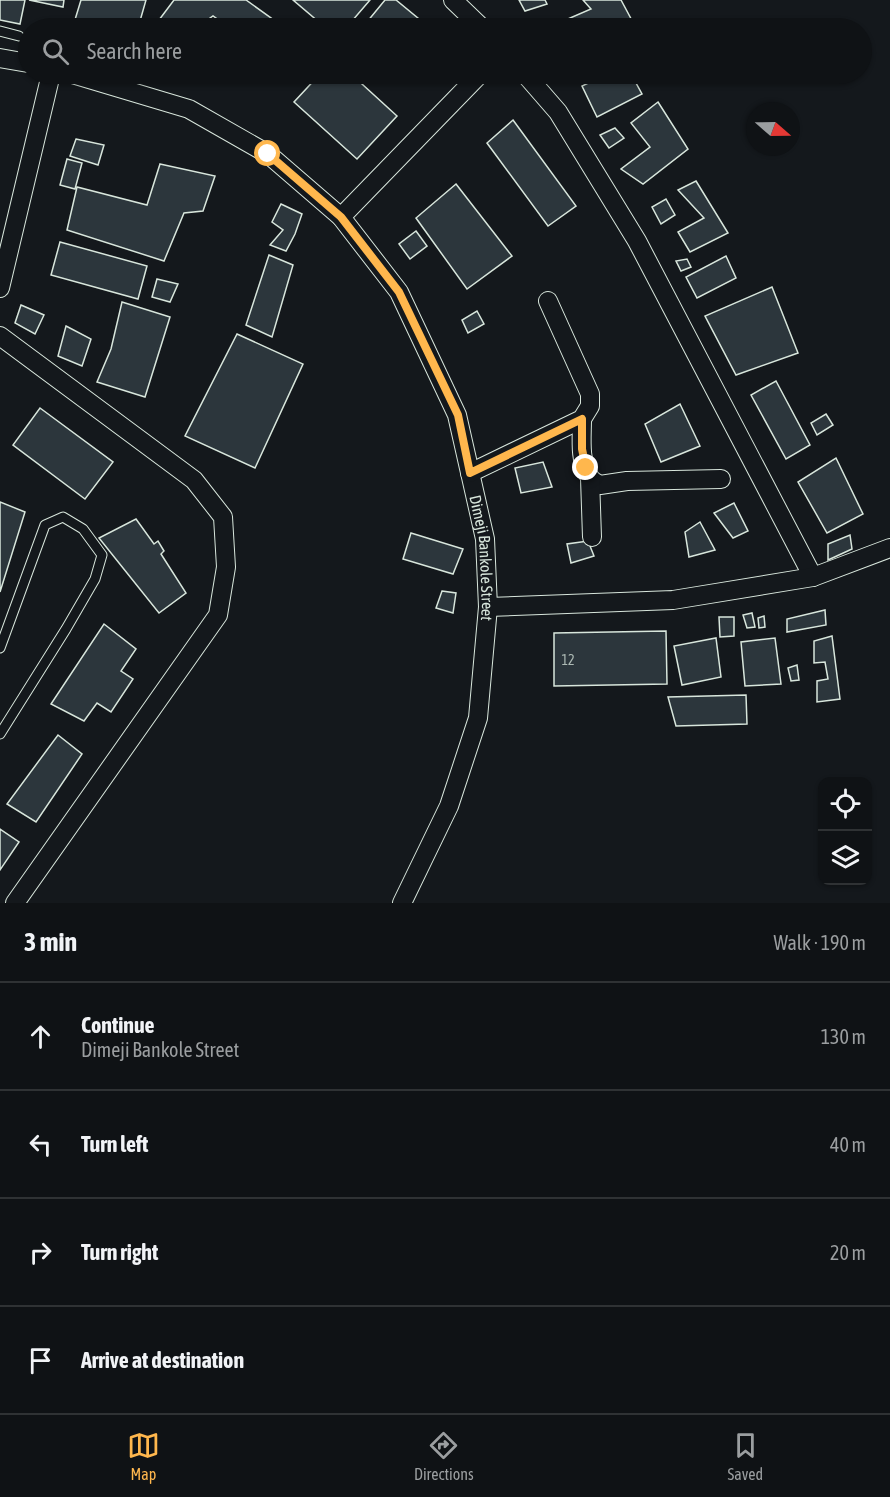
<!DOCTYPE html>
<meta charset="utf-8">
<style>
body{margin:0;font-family:"Asap Condensed",sans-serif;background:#181b1e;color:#f1f3f6}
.controls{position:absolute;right:18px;bottom:18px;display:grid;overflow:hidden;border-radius:12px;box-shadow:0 2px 4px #0004}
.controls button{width:54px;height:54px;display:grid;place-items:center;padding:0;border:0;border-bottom:2px solid #2f3234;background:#0f1215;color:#f1f3f6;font:30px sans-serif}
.compass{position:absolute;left:746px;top:102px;width:54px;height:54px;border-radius:50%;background:#0f1215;box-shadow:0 2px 4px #0004;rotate:110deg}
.stop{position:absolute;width:18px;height:18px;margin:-14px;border:4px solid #ffb74d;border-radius:50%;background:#fff}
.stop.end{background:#ffb74d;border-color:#fff;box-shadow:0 2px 6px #0008}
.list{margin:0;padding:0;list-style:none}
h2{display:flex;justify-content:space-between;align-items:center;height:78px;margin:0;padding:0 24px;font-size:26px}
h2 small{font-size:20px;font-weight:400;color:#9b9ea0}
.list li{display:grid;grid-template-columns:39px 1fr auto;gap:18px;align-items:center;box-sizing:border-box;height:108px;padding:0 24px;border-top:2px solid #2f3234}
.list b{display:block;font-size:22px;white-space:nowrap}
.list p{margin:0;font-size:20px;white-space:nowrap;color:#9b9ea0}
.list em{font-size:20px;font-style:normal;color:#9b9ea0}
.icon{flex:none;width:33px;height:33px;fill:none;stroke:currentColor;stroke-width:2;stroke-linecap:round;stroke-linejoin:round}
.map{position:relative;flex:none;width:890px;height:903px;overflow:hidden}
.search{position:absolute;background:#0f1215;box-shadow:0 2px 4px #0004;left:18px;right:18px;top:18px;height:66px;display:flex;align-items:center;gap:15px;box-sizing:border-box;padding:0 21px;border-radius:33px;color:#9b9ea0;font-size:22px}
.sheet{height:510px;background:#0f1215}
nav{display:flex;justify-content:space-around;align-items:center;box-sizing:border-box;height:84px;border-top:2px solid #2f3234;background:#0f1215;font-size:16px;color:#9b9ea0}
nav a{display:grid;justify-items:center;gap:3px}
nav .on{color:#ffb74d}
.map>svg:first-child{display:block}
.building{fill:#2c363c;stroke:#d8e6dc;stroke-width:1.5}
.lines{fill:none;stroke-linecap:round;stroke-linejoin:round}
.lane-casing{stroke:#d8e6dc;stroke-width:11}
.street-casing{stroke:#d8e6dc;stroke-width:20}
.lane{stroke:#14181c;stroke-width:9}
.street{stroke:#14181c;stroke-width:18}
.route{stroke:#ffb74d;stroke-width:8}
.labels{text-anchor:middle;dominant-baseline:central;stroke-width:4.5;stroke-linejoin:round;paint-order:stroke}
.number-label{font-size:14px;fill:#adbab4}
.street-label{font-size:16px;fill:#d8e6dc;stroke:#14181c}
</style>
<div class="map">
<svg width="890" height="903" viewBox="0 0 890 903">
<rect width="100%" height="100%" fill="#14181c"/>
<g class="building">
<path d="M0,0H25L20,24L0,20Z"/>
<path d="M29,0H64L63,7Z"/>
<path d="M81,0H146L138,28H94L74,23Z"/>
<path d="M174,0H246L285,28H230L213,16L196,28H160L156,24Z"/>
<path d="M293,0H370L346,28H326Z"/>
<path d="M385,0H396L430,28H362Z"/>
<path d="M519,0H545L547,4L525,11Z"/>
<path d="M583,0H621L636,28H547L591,9Z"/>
<path d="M320,74H351L397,116L357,159L294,102Z"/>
<path d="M403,74H418L412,81Z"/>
<path d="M607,74H631L642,94L597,117L582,86Z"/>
<path d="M658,102L688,149L643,184L621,169L650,147L631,123Z"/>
<path d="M513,120L576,206L548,226L487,143Z"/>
<path d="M615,128L624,138L609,148L600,135Z"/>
<path d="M76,139L104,145L98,165L70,156Z"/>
<path d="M67,159L82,163L75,189L60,185Z"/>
<path d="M160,164L215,176L203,211L184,213L164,261L67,230L77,187L147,205Z"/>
<path d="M696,181L728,233L690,252L678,232L704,218L678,190Z"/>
<path d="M456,184L512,256L467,289L416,218Z"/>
<path d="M666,199L675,215L661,224L652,207Z"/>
<path d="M281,204L302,214L295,234L286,251L270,245L283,230L272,222Z"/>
<path d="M416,231L427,246L410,259L399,244Z"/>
<path d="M60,242L147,266L138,299L51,275Z"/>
<path d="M269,255L293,265L272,337L246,325Z"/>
<path d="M726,256L736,278L697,298L686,277Z"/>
<path d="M687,259L691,267L681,271L676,261Z"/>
<path d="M157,279L178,284L170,302L152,297Z"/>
<path d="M772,287L798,353L736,375L705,316Z"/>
<path d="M122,302L170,317L145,397L97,382L111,349Z"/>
<path d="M21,305L44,315L35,334L15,323Z"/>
<path d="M477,311L484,324L468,333L462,320Z"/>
<path d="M66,326L91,339L82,366L58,356Z"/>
<path d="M237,334L303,364L255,468L185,436Z"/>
<path d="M776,381L810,445L786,459L751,395Z"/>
<path d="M680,404L700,446L661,462L645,424Z"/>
<path d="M40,408L113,462L85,499L13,445Z"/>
<path d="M826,414L833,425L817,435L811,423Z"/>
<path d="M836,458L863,514L827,533L798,482Z"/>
<path d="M543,462L552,487L521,493L515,468Z"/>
<path d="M0,502L25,512L0,592Z"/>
<path d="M734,503L748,531L733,538L714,513Z"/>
<path d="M136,519L154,544L158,541L164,551L161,554L186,593L159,613L99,538Z"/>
<path d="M700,522L715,550L689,557L685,532Z"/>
<path d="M411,533L463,549L453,574L403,559Z"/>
<path d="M850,535L852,549L828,560V544Z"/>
<path d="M588,541L594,556L571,563L567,544Z"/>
<path d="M442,591L456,593L453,613L436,608Z"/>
<path d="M825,610L826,625L787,632V619Z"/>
<path d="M752,613L755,627L747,628L743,615Z"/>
<path d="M764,616L765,627L759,628L758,618Z"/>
<path d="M719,617H734V636L720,637Z"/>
<path d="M104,624L136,649L121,671L133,679L111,712L97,703L84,721L51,704Z"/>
<path d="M666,631L667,684L554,686V633Z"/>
<path d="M832,636L840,699L817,702V681L828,679L825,662L814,663V641Z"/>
<path d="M716,638L721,677L682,685L674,646Z"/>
<path d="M775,638L781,684L745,686L741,642Z"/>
<path d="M797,665L799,680L791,681L788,668Z"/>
<path d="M746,695L747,724L676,726L668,697Z"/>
<path d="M58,735L82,754L36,822L7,804Z"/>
<path d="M0,829L19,842L0,870Z"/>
</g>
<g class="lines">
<defs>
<g id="lane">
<path d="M0,31L19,36"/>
<path d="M0,648L45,525L63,517L83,529L102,555L95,579L66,629L0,734"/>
</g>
<g id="street">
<path d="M453,0L482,28"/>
<path d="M0,58L28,63"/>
<path id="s1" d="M72,74L189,109L268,154L341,217L399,292L457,415L485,539L488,607L478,718L449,806L402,903"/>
<path d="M525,74L558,112L637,241L813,577"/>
<path d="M341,217L480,74"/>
<path d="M0,288L51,74"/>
<path d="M0,336L194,480L223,517L226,567L218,615L15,903"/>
<path d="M582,419C582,437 579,460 589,476C591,480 596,483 600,485L627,481L721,479"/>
<path d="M470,473L582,419L590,406V394L548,301"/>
<path d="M590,478L592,537"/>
<path d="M488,607L673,600L813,577L890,548"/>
</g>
</defs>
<use href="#lane" class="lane-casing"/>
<use href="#street" class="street-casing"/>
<use href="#lane" class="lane"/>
<use href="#street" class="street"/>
</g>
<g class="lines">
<path class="route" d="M268,154L341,217L399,292L458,415L470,473L582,419V449L586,468"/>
</g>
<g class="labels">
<g class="number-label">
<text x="568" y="660">12</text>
</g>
<g class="street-label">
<text stroke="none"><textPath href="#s1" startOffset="686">Dimeji Bankole Street</textPath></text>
</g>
</g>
</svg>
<div class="controls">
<button><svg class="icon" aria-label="locate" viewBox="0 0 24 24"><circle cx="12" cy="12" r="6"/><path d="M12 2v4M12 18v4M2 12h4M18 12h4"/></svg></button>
<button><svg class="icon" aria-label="layers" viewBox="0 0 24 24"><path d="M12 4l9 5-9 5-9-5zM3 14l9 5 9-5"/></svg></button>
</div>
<svg class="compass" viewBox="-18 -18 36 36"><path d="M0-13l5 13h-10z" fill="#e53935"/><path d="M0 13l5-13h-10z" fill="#9b9ea0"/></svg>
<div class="stop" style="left:268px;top:154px"></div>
<div class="stop end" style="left:586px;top:468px"></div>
<div class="search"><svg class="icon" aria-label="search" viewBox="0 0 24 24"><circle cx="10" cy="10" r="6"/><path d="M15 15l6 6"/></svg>Search here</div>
</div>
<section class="sheet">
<h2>3 min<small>Walk · 190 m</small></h2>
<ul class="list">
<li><svg class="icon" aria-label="ahead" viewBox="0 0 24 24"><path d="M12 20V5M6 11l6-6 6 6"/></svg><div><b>Continue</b><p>Dimeji Bankole Street</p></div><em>130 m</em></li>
<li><svg class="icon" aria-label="left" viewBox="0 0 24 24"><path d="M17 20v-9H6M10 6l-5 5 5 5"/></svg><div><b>Turn left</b></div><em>40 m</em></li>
<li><svg class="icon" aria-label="right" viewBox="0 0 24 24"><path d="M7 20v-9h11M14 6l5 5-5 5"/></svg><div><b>Turn right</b></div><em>20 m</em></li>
<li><svg class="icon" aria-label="arrive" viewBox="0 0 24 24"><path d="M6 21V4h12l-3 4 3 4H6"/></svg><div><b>Arrive at destination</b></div></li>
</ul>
</section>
<nav>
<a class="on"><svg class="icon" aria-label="map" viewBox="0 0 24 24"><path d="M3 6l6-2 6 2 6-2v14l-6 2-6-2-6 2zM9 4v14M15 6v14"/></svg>Map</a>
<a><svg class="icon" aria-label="directions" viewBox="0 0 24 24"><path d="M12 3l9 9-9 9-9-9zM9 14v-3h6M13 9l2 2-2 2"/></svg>Directions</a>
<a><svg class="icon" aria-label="saved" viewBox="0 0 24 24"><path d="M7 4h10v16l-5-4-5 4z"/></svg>Saved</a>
</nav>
